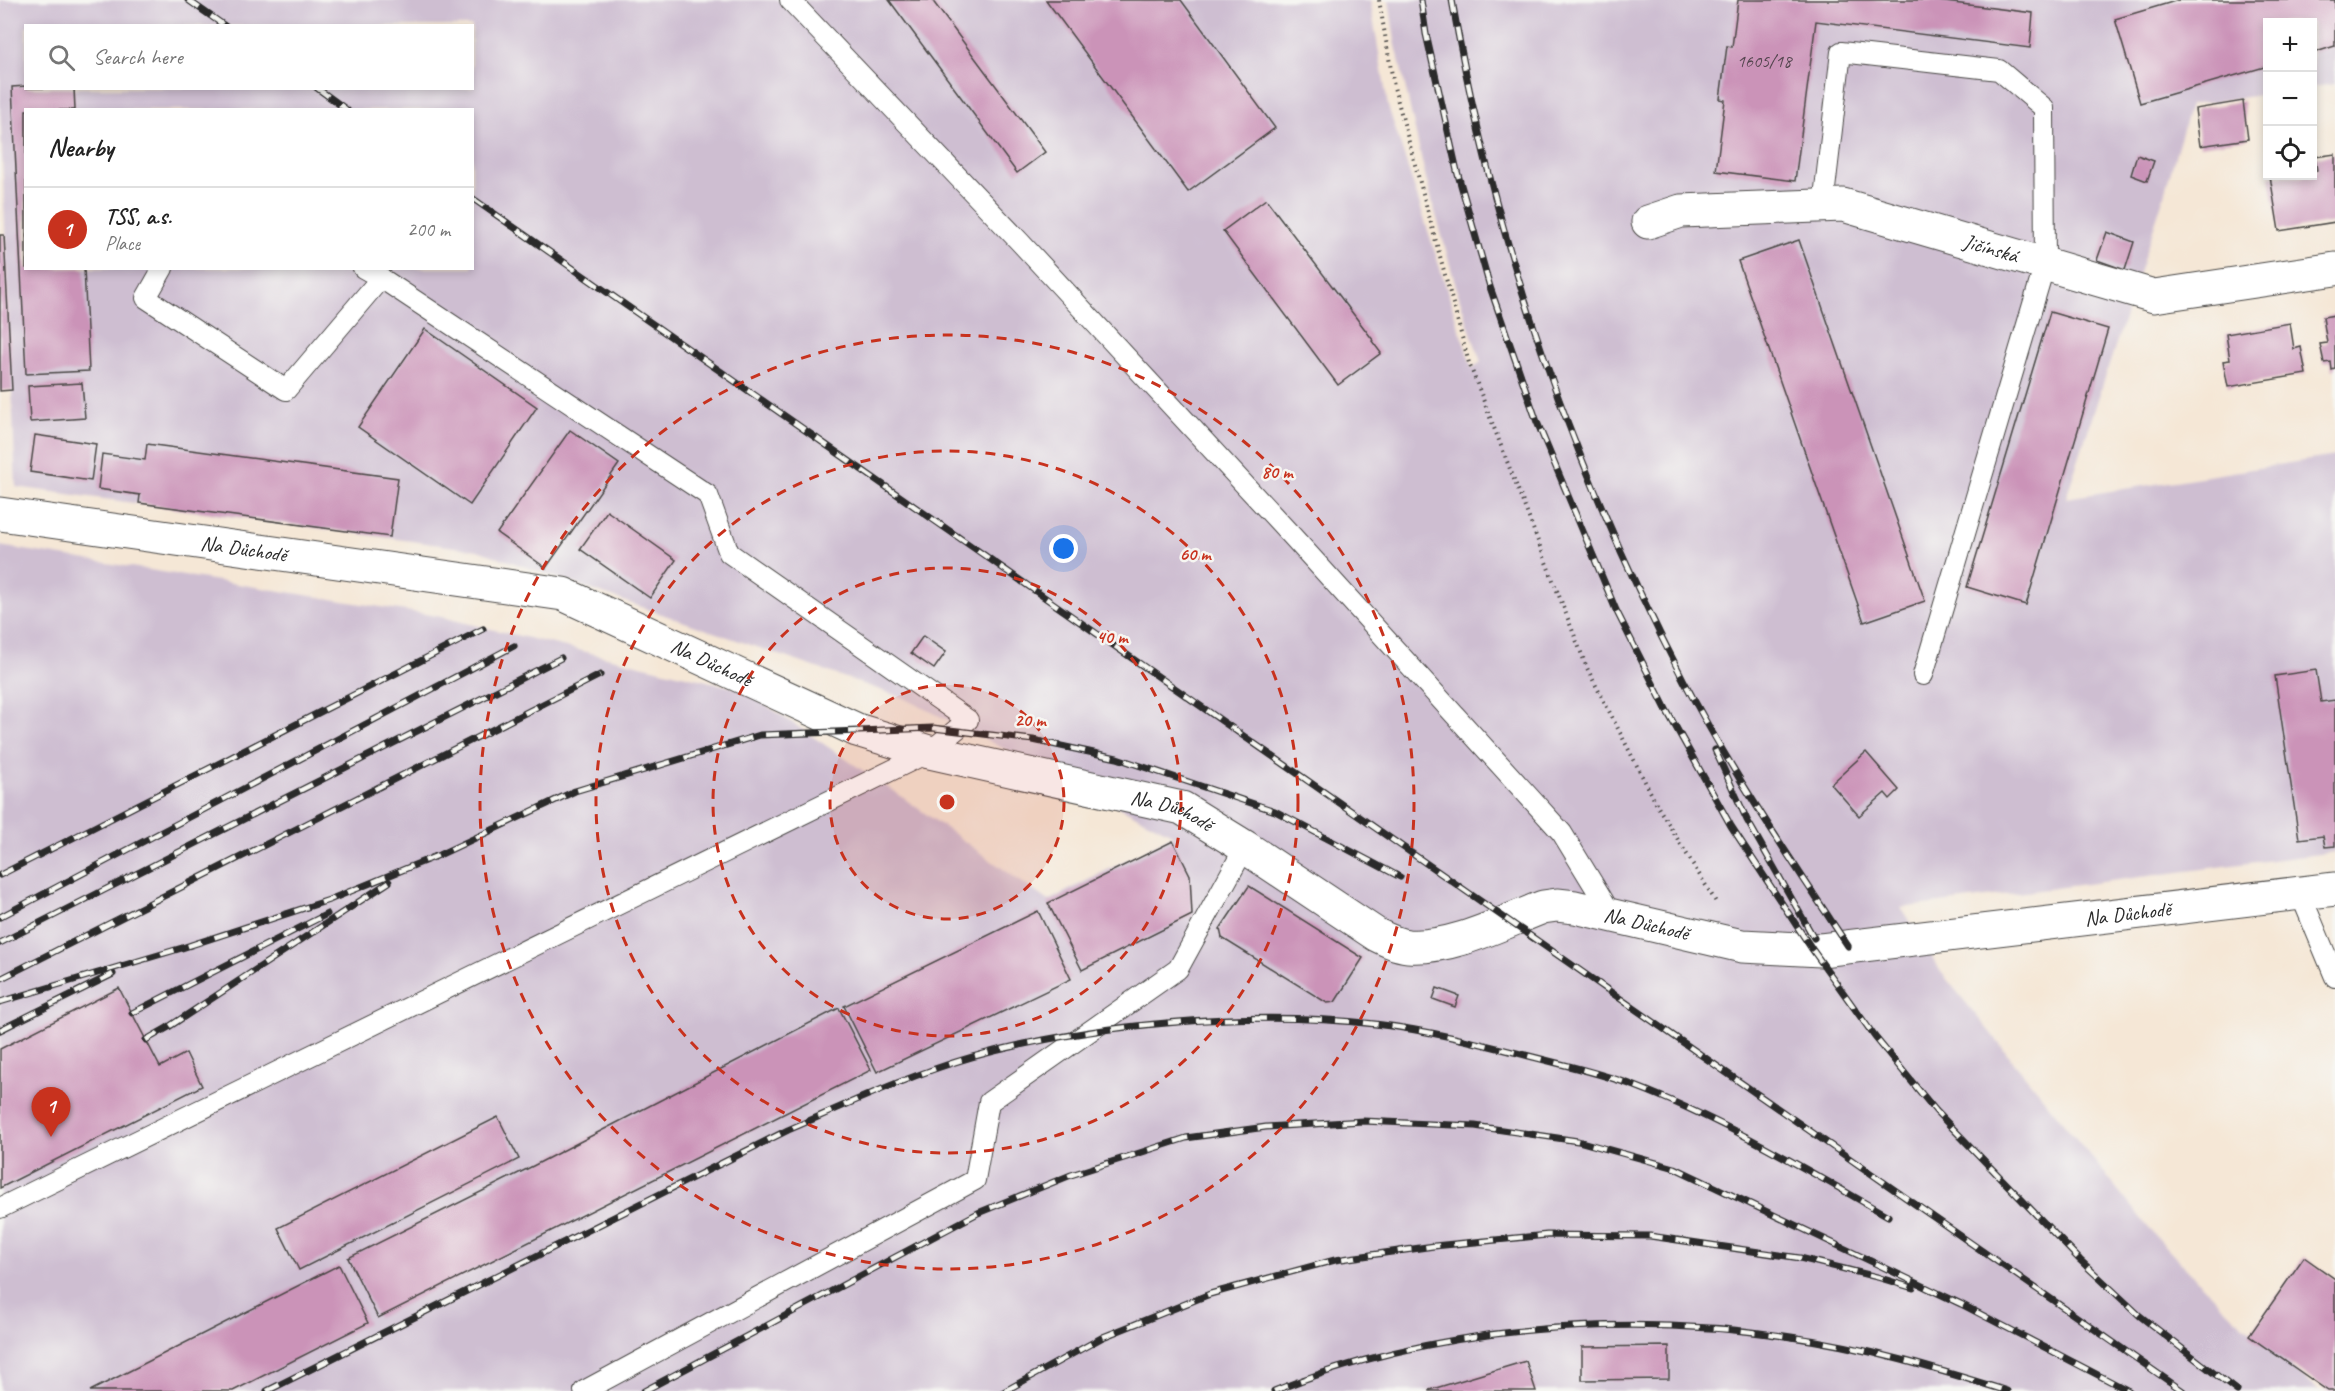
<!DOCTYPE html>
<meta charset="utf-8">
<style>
body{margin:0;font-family:Caveat,sans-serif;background:#f6f6f6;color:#222}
.controls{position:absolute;right:18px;top:18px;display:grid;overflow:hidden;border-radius:0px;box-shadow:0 3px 9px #0003}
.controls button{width:54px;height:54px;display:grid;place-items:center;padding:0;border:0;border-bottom:2px solid #e0e0e0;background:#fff;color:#222;font:30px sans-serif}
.you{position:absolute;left:1064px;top:549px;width:21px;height:21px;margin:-15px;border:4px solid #fff;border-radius:50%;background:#1a73e8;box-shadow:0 0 0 9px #1a73e833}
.badge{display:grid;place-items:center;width:39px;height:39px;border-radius:50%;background:#c8321e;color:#fff;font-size:20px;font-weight:700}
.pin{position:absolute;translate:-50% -50px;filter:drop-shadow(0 2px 3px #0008)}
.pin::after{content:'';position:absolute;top:32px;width:21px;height:18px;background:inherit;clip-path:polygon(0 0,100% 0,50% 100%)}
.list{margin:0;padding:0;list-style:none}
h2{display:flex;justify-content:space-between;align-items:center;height:78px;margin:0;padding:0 24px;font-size:26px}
h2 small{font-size:20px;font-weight:400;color:#767676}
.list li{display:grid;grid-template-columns:39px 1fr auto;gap:18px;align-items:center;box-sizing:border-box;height:84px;padding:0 24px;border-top:2px solid #e0e0e0}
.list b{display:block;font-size:22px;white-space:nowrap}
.list p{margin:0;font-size:20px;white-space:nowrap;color:#767676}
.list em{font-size:20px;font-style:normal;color:#767676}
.icon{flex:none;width:33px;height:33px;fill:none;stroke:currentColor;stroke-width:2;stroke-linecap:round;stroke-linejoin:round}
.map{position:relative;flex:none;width:2335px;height:1391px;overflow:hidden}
.search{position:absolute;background:#fff;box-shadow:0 3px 9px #0003;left:24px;top:24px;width:450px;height:66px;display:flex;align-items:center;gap:15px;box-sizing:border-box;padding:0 21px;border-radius:0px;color:#767676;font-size:22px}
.panel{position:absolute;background:#fff;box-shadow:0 3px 9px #0003;left:24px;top:108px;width:450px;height:162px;border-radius:0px}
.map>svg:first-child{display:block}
.industrial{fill:#cebed1;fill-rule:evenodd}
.building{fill:#cb93b8}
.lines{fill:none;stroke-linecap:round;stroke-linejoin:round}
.lane-casing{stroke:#494745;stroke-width:22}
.street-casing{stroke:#494745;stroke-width:35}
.path{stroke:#494745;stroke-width:4;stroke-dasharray:1.5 4.5;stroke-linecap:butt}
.lane{stroke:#fff;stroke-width:20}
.street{stroke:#fff;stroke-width:33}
.rail-casing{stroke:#2b2b2b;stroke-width:7}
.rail{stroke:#f6f6f2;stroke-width:4.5;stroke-dasharray:14;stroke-linecap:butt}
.ring{fill:none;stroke:#c8321e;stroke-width:3;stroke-dasharray:10 8}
.labels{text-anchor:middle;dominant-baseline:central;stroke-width:5;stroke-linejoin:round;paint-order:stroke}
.number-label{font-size:18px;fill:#53454e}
.street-label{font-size:21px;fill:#2b2b2b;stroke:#f6f6f2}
.centre{fill:#c8321e;stroke:#f6f6f2;stroke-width:3}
.ring-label{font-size:18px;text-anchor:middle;font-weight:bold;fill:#c8321e;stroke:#f6f6f2;stroke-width:5;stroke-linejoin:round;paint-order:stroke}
</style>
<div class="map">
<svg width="2335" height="1391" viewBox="0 0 2335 1391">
<rect width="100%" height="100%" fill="#f6f6f2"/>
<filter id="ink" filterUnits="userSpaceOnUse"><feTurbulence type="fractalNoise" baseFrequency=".0167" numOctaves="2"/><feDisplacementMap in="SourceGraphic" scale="12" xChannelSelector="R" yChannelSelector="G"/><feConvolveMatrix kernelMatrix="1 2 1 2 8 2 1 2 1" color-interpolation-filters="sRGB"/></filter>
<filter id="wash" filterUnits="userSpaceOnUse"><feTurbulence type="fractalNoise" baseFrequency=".008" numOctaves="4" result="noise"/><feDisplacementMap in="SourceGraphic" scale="24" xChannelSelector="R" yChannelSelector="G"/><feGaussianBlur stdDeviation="1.35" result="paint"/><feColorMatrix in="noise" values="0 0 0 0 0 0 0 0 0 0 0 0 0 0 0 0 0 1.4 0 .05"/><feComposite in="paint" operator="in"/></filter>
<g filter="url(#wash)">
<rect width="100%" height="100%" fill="#f5e7d6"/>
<path class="industrial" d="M0,0H1370L1388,106L1472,368L1481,362L1459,297L1426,179L1395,41L1389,0H2335V84L2313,87L2312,22H2268L2267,94L2190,105L2161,205L2066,498L2335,456V852L1901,908L1941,972L2156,1237L2221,1305L2318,1391H0V546L437,616L744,690L902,797L1048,901L1174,835L906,699L477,550L16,487L0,108ZM26,26H472V88H26ZM26,110H472V268H26Z"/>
<g id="blocks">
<g class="building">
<path d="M889,0H932L1045,152L1017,173Z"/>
<path d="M1046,0H1181L1275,128L1188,192Z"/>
<path d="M1738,0H1929L2033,13L2030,48L1816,21L1795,181L1716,171L1725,100L1720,99L1727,46L1732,47Z"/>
<path d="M2179,0H2335V46L2313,53V22H2268V66L2140,103L2115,19Z"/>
<path d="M26,86V88H74L75,110H26V268H84L89,371L26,374L12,87Z"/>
<path d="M2243,101L2248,139L2200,146L2195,109Z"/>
<path d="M2335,154V222L2279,231L2270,176H2313V172L2317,171L2315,157Z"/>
<path d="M2137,155L2154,161L2147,181L2131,175Z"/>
<path d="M1266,199L1373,340L1372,341L1381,353L1338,385L1223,231Z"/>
<path d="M2107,232L2134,242L2125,270L2097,260Z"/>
<path d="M0,235H4L12,390L0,391Z"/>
<path d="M1799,240L1925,601L1864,622L1738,261Z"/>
<path d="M2050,312L2108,329L2026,605L1967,587Z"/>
<path d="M2335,315V369L2332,370L2331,362L2324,363L2320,344L2327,343L2323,317Z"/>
<path d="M2290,323L2294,349L2301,347L2306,374L2228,387L2223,361L2230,360L2226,334Z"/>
<path d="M425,329L537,407L470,505L358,427Z"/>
<path d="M82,383L85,418L30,422L28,386Z"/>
<path d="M570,430L619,464L546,568L497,533Z"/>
<path d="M35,435L96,444L91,481L30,472Z"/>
<path d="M147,444L398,478L390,537L139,503L140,495L98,489L102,454L145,460Z"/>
<path d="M607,511L676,560L650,598L580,549Z"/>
<path d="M923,636L946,652L934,669L911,653Z"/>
<path d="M2316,670L2321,702L2335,700V846L2325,847L2323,836L2299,839L2275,676Z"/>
<path d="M1866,752L1899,790L1890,799L1885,793L1859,816L1831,784Z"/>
<path d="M1173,841L1190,875L1192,915L1082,970L1048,903Z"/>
<path d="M1249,886L1363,958L1335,1002L1327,1003L1222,938L1220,929Z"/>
<path d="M1038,911L1071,979L877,1072L844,1006Z"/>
<path d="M119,988L160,1067L186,1053L202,1086L0,1188V1049Z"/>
<path d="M1437,988L1459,996L1455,1007L1433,999Z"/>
<path d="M839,1008L871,1070L378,1318L348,1258L533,1166Z"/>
<path d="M498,1117L519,1159L299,1270L278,1228Z"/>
<path d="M2304,1257L2335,1279V1391H2328L2249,1336Z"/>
<path d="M339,1265L368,1323L233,1391H90Z"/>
<path d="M1669,1346V1379L1582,1380V1347Z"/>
<path d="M1526,1361L1536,1391H1429V1390Z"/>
</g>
</g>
</g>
<g filter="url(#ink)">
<use href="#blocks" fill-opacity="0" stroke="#494745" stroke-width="1.5"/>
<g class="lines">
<defs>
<g id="lane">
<path d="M790,0L1019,241L1293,537L1562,833L1612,915"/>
<path d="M1823,206L1841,52L1999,70L2044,108L2045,264L1923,675"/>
<path d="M163,268L146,298L286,390L381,278"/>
<path d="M2300,893L2335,977"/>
<path d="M0,1208L929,752L968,720L729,553L708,495L381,278L363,268"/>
<path d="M584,1391L975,1180L989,1102L1178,969L1245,847"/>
</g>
<g id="street">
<path id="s1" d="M1648,222L1681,211L1843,205L2154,296L2335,269"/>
<path id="s2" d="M0,514L563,594L857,730L929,752L1182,808L1245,847L1377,935C1387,940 1397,945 1408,946C1452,949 1502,923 1543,907L1557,905L1575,907L1742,946L1821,950L2335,889"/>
</g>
</defs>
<use href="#lane" class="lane-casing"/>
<use href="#street" class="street-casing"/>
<path class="path" d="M1379,0L1394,87L1469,363L1587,668L1658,807L1716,902"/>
<use href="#lane" class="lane"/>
<use href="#street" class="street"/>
<defs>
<g id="rail">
<path d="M188,0L225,26"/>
<path d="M1421,0L1426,34L1457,171L1490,287L1537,422L1616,610L1668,713L1731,826L1812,949L1875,1037L1936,1111L2080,1260L2140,1316L2237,1391"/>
<path d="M1452,0C1493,238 1572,467 1684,681C1732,773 1791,860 1848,946"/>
<path d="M317,88L347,110"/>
<path d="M472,198L2183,1391"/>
<path d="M1715,750L1747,820L1814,938"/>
<path d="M0,875L483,629"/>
<path d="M0,917L514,646"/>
<path d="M0,943L561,658"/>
<path d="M0,979L600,675"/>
<path d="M0,1002L182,948L329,900L439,855L575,791L760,735L933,728L1033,740L1117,758L1275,811L1400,877"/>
<path d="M132,1013L327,914"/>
<path d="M0,1030L113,974"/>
<path d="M146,1040L167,1028L389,882"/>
<path d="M267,1391L788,1130C848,1104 909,1075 972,1057C1093,1023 1250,1010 1375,1024C1427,1030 1478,1043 1529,1056C1564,1065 1601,1073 1635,1086C1724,1120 1805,1169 1888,1216"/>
<path d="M644,1391L978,1213L1071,1175L1186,1138L1266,1127L1363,1121L1475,1126L1578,1141L1675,1168L1961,1304L2129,1391"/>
<path d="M1005,1391L1103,1337L1210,1294L1335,1260L1434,1246L1547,1235L1650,1236L1800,1258L1877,1277L1913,1288"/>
<path d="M1274,1391C1433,1326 1622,1312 1791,1337C1864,1347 1937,1369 2007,1391"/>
</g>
</defs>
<use href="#rail" class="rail-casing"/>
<use href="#rail" class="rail"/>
</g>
</g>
<circle cx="947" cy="802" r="117" fill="#c8321e" fill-opacity=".12"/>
<g class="ring">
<circle cx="947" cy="802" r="117"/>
<circle cx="947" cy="802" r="234"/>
<circle cx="947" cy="802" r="351"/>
<circle cx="947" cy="802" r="467"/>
</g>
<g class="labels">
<g class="number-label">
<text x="1764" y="61">1605/18</text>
</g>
<g class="street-label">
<text stroke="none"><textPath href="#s1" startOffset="351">Jičínská</textPath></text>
<text stroke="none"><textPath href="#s2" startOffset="246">Na Důchodě</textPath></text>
<text stroke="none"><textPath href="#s2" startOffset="732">Na Důchodě</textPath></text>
<text stroke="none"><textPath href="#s2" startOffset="1218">Na Důchodě</textPath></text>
<text stroke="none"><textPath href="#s2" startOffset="2226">Na Důchodě</textPath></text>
<text stroke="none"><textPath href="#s2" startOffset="1740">Na Důchodě</textPath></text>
</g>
</g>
<circle cx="947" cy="802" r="9" class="centre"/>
<g class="ring-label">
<text x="1277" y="478">80 m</text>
<text x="1195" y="560">60 m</text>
<text x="1112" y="643">40 m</text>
<text x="1030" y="726">20 m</text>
</g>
</svg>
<div class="controls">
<button>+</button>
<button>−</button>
<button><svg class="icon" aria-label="locate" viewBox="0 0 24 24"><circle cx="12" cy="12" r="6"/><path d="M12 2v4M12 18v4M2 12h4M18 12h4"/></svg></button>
</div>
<div class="you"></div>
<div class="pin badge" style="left:51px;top:1137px">1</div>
<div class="search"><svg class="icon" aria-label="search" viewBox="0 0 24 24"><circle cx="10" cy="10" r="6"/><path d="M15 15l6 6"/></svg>Search here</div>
<section class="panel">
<h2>Nearby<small></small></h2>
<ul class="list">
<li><span class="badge">1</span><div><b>TSS, a.s.</b><p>Place</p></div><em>200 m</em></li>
</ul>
</section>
</div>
